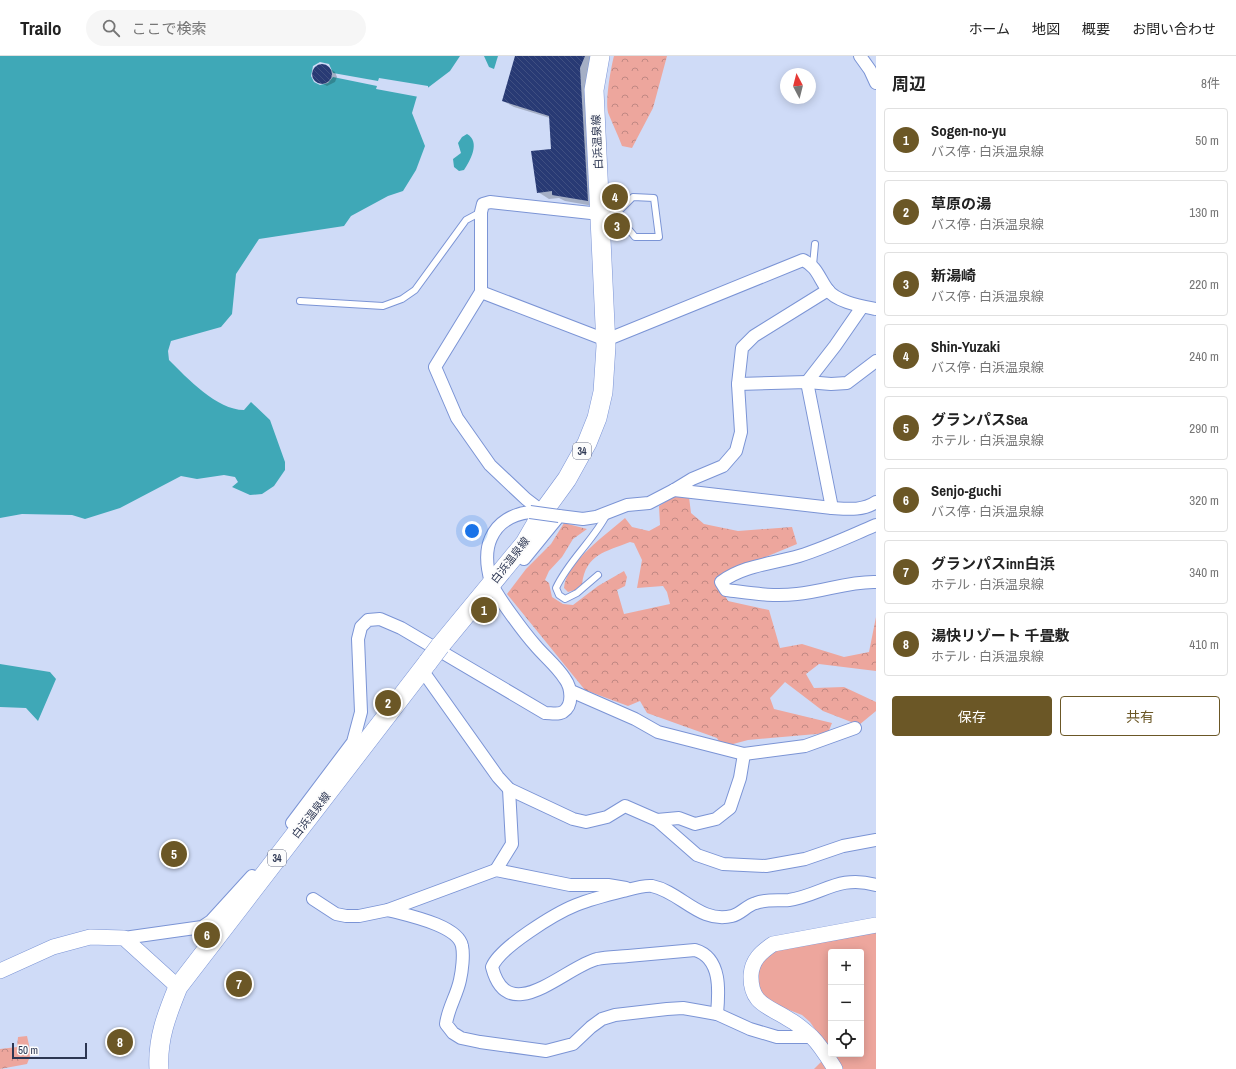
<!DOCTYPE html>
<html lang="ja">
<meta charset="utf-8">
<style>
body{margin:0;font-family:"Archivo Narrow","Noto Sans JP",sans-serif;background:#f6f6f6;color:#222}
.controls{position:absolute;right:12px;bottom:12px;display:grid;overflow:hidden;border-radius:4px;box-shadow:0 2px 10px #0003}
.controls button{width:36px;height:36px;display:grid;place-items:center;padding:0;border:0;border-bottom:1px solid #e0e0e0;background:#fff;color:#222;font:20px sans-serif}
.compass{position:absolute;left:780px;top:12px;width:36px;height:36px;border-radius:50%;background:#fff;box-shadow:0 2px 10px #0003;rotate:353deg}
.scale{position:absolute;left:12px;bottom:10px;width:75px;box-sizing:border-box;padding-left:4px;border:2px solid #2c3652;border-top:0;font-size:11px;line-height:14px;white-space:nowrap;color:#2c3652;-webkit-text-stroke:3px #fcfcfc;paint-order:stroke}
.you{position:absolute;left:472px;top:475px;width:14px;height:14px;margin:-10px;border:3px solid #fff;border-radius:50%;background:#1a73e8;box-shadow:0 0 0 6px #1a73e833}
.badge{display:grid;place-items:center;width:26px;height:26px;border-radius:50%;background:#6b5726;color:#fff;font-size:13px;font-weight:700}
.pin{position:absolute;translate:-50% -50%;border:2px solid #fff;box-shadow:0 1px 4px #0006}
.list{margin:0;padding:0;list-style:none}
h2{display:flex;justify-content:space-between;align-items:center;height:52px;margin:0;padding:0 16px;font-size:17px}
h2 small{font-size:13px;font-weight:400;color:#767676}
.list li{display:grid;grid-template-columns:26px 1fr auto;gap:12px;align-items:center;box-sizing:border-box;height:64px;margin:0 8px 8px;padding:0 8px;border:1px solid #e0e0e0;border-radius:4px}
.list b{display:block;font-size:15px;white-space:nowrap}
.list p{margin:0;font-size:13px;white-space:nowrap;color:#767676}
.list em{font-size:13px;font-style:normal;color:#767676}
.actions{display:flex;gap:8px;padding:12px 16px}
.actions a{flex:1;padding:9px 0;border:1px solid #6b5726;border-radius:4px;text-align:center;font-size:14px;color:#6b5726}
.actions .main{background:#6b5726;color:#fff}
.icon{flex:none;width:22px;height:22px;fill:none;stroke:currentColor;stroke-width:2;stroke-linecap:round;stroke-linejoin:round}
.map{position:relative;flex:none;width:876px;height:1013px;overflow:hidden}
header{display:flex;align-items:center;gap:24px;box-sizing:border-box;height:56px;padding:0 20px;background:#fff;border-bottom:1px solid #e0e0e0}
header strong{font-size:19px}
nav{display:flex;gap:22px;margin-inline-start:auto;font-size:14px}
.search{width:280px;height:36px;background:#f6f6f6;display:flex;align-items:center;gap:10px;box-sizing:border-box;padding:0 14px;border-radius:22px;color:#767676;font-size:15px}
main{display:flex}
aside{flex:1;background:#fff}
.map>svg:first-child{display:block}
.green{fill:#eda69d}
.forest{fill:url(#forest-crowns)}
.water{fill:#3fa8b7}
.pier{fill:#cfdbf7}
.shadow{fill:#0003}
.building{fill:url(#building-back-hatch)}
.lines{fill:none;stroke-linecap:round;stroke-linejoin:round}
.service-casing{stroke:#7b94d5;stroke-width:8}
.minor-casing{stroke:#7b94d5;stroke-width:14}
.tertiary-casing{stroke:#7b94d5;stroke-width:16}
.primary-casing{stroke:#7b94d5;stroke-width:20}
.service{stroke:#fff;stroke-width:6}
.minor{stroke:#fff;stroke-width:12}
.tertiary{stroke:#fff;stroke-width:15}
.primary{stroke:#fff;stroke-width:19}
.minor-bridge-casing{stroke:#7b94d5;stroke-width:14;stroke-linecap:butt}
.primary-bridge-casing{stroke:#7b94d5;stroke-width:20;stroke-linecap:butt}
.minor-bridge{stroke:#fff;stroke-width:12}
.primary-bridge{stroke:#fff;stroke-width:19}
.labels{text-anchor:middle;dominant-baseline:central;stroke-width:4;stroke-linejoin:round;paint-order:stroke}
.shield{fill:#fcfcfc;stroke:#6a7185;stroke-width:1}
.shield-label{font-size:10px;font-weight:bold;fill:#2c3652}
.street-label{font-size:11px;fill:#2c3652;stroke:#fcfcfc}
</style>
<header>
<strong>Trailo</strong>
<div class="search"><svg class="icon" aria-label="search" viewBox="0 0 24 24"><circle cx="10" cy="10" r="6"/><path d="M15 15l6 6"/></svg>ここで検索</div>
<nav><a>ホーム</a><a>地図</a><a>概要</a><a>お問い合わせ</a></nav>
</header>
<main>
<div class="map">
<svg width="876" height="1013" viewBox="0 0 876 1013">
<defs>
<pattern id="forest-crowns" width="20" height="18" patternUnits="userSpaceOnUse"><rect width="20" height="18" fill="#eda69d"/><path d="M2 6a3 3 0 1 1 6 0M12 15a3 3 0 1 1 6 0" fill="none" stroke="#c08883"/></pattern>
<pattern id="building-back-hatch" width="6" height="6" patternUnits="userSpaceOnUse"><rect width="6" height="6" fill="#283a74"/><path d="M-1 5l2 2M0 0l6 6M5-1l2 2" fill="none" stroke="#3f4f81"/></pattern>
</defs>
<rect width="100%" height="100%" fill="#cfdbf7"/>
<path class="green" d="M876,875V1013H814L831,996V998H861V896H831V996L810,966L802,959L774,948L757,935L758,911L776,891Z"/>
<g class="forest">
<path d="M614,0H667L653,52L632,92L622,90C618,79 613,69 609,59C604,49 611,11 614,0Z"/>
<path d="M675,440L689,441L691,457L704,468L738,475L792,471L797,488L715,522L728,545L769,554L780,592L802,588L844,601L869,596L876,561V615L819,608L806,618L814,632L844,631L876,646V655L859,669L823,655L785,626L770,642L774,653L832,667L828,677L748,684L722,691L717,682L647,657L640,645L628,650L585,634L507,538L526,513L551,488L564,467L587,473L573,483L562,501L549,515L545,524L549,527L552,541L563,548L573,549L598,530L624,515L627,521L625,530L617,534L624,558L670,548L667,536L663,530L637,532L642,504L634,487L630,486C605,496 586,498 582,528L575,534L568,536L564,532C566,506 606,479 625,462L632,471L649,475L660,469L659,450Z"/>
<path d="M27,980L31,998L27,1008L0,1013V993L17,991L18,981Z"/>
</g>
<g class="water">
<path d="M0,0H460L450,15L417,40L412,57L425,90L416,114L403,135L388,140L351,160L344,170L259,183L236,218L232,258L221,271L171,285L168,295L169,304C187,322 217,354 244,354L251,346L270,364L285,406V414L274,430L262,438L250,439L232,431L238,426L235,421L224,419L197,423L181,420L120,452L85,463L72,459L22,458L0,462Z"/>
<path d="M484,0H498L494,13L489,11Z"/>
<path d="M467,78C481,86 470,105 464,114L459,115L454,111L453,103L461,97L458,87L462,81Z"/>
<path d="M0,608L50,616L56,623L38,665L26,652L0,651Z"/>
</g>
<path class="pier" d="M320,6L329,8L333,17L378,25L379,22L428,30V34L419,41L376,33L377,30L333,21L328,27L320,29L314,26L311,20L313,10Z"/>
<g class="shadow">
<path d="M516,0H599V151L565,145L559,142L549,143L538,136L552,94L550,62L514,51L503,45Z"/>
<path d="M324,9L335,16L337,21L335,26L327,30L316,24L314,16L316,12Z"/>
</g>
<g class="building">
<path d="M515,0H585L580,12L588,145L552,139V135L537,137L531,95L551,93L549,60L502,45Z"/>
<circle cx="322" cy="18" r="10"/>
</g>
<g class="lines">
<defs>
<g id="service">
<path d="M601,158H616L633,141L654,142L659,181H635L616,158"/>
<path d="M813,209L815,188"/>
<path d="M300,245L383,250L402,243L415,234L466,164L481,156"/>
<path d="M598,519L577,537L565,543L559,539L556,532C569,504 593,485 607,458"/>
</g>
<g id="minor">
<path d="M860,0L870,14L876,27"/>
<path d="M481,236L606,284L803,204C817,211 818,220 827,233C836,246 861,250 876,253"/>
<path d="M807,326L832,452"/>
<path d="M807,326L835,290L862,251"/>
<path d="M738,328L807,326L831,328L847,327L876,305"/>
<path d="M674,434L832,452C847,453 863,455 876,446"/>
<path d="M543,456L526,443L490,409L457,362L435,311L481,236V156L483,148L490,146L600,158"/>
<path d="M876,469C850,480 825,492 799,500C772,508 744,509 721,526L726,534C751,537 772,541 797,538C823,536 849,525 876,526"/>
<path d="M524,503L559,460L583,463L596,461L627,449L649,447L674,434L692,423L723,410L736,395L741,376L738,328L742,292L754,280L828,234"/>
<path d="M422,614L498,721L509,733L573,763L586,766L607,761L625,750L657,764L697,799L723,808L766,810L805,803L843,790L876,784"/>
<path d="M571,635L635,663L658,676L744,698L805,690L855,672"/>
<path d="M657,764L679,762L695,768L716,763L730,752L740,722L744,698"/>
<path d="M292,767L353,686L361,656L358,583L361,571L368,564L380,563L401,572L545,657C551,657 558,659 563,656C574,649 571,631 565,623C557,610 544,600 535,589C525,578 495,538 491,526C487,512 485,495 491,482C498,466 513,458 530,456"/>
<path d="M496,814L512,788L509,733"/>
<path d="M313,843L336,858L346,860H359L388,854L496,814L570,829H608L626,832"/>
<path d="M388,854C406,859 458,869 462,890C464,899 462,915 460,924C457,939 448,952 446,968L453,977L461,982L480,986L546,995L573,988L591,971L602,963L615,959L667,953L683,952L717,958L750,973L777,981H812"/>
<path d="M124,882L202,871L211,865L252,820"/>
<path d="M717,958C719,936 722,902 695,894C672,896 650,898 628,900C618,901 607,901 597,903C565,911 508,973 492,911C500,891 556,857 576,849C591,843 607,839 623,835C631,833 644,829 652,830C681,836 700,868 732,860C741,858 747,849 756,847C766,843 778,845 789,844C822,839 839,818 876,829"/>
</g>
<g id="tertiary">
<path d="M0,915L53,891L90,881L124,882L178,931"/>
<path d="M835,1013C828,1002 821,990 812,981C805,975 798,968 790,964C769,950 750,949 751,919C752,904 761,896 773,888L876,869"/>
</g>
<g id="primary">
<path d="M440,590L525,487L543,456L567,423L587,387L597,362L603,336L606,290L594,34L600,0"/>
<path d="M159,1013C157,983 167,958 178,931L428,606"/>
</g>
</defs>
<use href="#service" class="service-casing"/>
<use href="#minor" class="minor-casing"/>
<use href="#tertiary" class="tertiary-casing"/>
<use href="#primary" class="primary-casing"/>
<use href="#service" class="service"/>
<use href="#minor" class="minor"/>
<use href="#tertiary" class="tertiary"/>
<use href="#primary" class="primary"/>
<defs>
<path id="minor-bridge" d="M530,456L559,460"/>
<path id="primary-bridge" d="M428,606L440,590"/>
</defs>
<use href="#minor-bridge" class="minor-bridge-casing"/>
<use href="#primary-bridge" class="primary-bridge-casing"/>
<use href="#minor-bridge" class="minor-bridge"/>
<use href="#primary-bridge" class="primary-bridge"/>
</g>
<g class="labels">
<g class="shield">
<rect x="573" y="387" width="18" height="16" rx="3"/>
<rect x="268" y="794" width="18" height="16" rx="3"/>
</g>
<g class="shield-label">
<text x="582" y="395">34</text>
<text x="277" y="802">34</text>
</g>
<g class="street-label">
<text transform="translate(597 86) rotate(-93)">白浜温泉線</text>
<text transform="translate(510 504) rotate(-52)">白浜温泉線</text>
<text transform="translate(311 759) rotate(-52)">白浜温泉線</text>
</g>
</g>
</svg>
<div class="controls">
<button>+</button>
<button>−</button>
<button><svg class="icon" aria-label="locate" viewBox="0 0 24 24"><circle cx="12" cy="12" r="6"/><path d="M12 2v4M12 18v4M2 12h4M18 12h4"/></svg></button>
</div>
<svg class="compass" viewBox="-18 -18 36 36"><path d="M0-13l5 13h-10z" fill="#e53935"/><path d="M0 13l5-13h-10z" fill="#767676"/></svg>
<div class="scale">50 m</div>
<div class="you"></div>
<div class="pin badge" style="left:484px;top:554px">1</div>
<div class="pin badge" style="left:388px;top:647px">2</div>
<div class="pin badge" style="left:617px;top:170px">3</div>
<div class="pin badge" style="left:615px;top:141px">4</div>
<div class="pin badge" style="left:174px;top:798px">5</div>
<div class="pin badge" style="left:207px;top:879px">6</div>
<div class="pin badge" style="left:239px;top:928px">7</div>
<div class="pin badge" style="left:120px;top:986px">8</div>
</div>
<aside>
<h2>周辺<small>8件</small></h2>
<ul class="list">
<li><span class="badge">1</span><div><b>Sogen-no-yu</b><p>バス停 · 白浜温泉線</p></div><em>50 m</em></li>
<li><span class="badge">2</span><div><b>草原の湯</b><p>バス停 · 白浜温泉線</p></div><em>130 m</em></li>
<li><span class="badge">3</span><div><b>新湯崎</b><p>バス停 · 白浜温泉線</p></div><em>220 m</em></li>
<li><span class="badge">4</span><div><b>Shin-Yuzaki</b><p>バス停 · 白浜温泉線</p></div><em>240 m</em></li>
<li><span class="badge">5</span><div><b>グランパスSea</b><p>ホテル · 白浜温泉線</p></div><em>290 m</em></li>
<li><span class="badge">6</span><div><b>Senjo-guchi</b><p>バス停 · 白浜温泉線</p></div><em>320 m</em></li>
<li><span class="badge">7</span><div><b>グランパスinn白浜</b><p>ホテル · 白浜温泉線</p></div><em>340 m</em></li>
<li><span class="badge">8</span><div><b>湯快リゾート 千畳敷</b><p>ホテル · 白浜温泉線</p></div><em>410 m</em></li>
</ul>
<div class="actions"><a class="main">保存</a><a>共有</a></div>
</aside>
</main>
